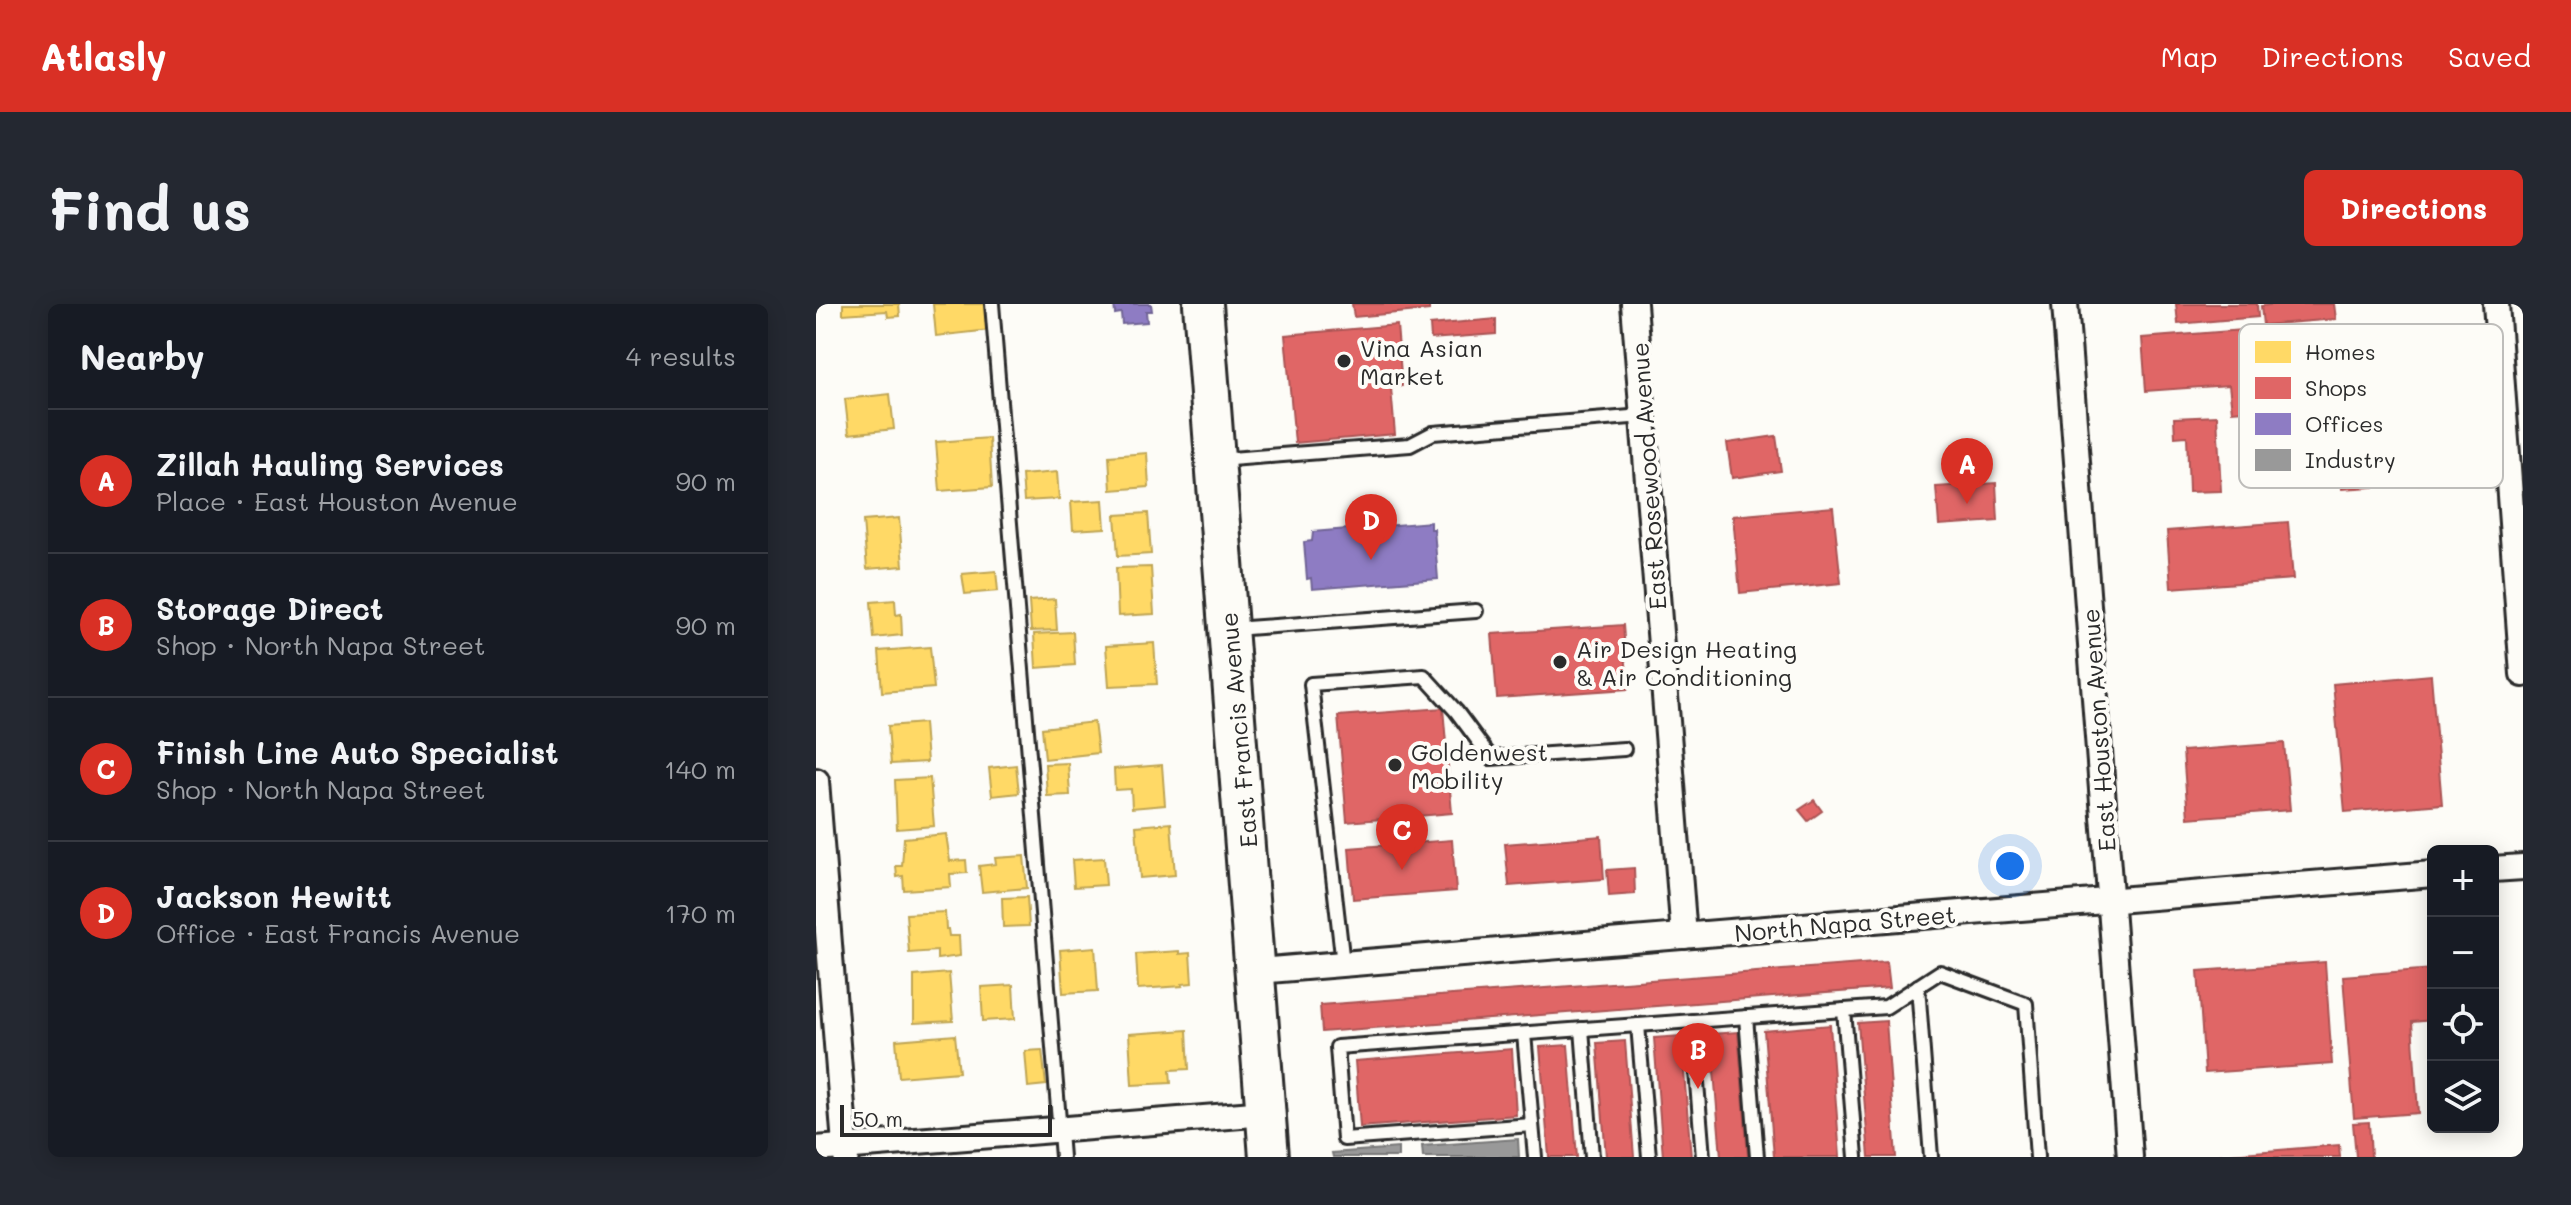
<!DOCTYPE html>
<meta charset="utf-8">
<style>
body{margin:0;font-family:Mali,sans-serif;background:#242831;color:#f1f3f6}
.controls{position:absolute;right:24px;bottom:24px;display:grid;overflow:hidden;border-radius:12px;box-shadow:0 4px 20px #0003}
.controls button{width:72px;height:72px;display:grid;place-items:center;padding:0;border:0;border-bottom:2px solid #363941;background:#171b24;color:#f1f3f6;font:40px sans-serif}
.scale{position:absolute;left:24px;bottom:20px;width:212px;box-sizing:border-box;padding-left:8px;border:4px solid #2b2b2b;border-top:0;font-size:22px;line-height:28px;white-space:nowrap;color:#2b2b2b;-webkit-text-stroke:6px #fdfcf7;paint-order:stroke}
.you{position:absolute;left:1194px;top:562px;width:28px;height:28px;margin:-20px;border:6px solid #fff;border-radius:50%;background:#1a73e8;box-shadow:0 0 0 12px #1a73e833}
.badge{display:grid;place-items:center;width:52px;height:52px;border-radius:50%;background:#d93025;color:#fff;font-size:26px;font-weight:700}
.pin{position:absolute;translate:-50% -66px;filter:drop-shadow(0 2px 4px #0008)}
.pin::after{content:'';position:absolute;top:42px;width:28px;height:24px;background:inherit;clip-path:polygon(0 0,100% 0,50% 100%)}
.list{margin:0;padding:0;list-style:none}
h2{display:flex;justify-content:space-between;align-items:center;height:104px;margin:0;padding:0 32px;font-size:34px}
h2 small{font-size:26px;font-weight:400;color:#9ea1a6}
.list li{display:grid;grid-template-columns:52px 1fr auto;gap:24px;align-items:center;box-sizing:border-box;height:144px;padding:0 32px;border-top:2px solid #363941}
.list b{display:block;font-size:30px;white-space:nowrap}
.list p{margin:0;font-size:26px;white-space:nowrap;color:#9ea1a6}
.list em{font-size:26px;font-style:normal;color:#9ea1a6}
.icon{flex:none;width:44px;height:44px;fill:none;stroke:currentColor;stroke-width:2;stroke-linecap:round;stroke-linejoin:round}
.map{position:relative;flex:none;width:1707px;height:853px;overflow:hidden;border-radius:12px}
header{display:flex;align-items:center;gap:48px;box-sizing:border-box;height:112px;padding:0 40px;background:#d93025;color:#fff}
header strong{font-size:38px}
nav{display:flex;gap:44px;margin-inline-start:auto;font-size:28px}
.intro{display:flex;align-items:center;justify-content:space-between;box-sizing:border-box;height:192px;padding:0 48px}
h1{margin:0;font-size:56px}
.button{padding:20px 36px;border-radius:12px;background:#d93025;color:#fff;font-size:28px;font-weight:700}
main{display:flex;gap:48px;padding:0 48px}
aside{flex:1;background:#171b24;border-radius:12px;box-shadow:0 4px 20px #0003}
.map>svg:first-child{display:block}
.homes{fill:#ffd966;stroke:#bfa554;stroke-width:2}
.shops{fill:#e06666;stroke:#aa5454;stroke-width:2}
.offices{fill:#8e7cc3;stroke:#706495;stroke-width:2}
.industry{fill:#999;stroke:#787878;stroke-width:2}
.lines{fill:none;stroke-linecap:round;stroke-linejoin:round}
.lane-casing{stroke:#2b2b2b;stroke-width:18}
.street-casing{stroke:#2b2b2b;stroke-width:30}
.primary-casing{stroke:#2b2b2b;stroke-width:44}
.lane{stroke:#fdfcf7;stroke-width:12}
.street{stroke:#fdfcf7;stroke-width:24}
.primary{stroke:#fdfcf7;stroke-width:38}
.poi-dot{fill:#2b2b2b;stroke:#fdfcf7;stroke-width:3}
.labels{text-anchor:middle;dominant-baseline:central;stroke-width:8;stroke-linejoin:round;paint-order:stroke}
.poi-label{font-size:24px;fill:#2b2b2b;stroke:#fdfcf7;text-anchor:start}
.street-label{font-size:24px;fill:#2b2b2b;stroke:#fdfcf7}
.key{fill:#fdfcf7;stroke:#bebdba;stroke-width:2}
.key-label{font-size:22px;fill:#2b2b2b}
</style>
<header>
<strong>Atlasly</strong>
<nav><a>Map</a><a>Directions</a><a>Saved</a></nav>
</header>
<div class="intro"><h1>Find us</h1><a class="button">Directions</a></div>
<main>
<aside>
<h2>Nearby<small>4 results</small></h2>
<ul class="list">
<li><span class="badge">A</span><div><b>Zillah Hauling Services</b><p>Place · East Houston Avenue</p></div><em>90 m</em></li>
<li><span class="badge">B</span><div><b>Storage Direct</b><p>Shop · North Napa Street</p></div><em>90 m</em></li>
<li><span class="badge">C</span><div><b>Finish Line Auto Specialist</b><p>Shop · North Napa Street</p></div><em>140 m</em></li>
<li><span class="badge">D</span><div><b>Jackson Hewitt</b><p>Office · East Francis Avenue</p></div><em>170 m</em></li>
</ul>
</aside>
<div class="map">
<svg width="1707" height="853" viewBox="0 0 1707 853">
<rect width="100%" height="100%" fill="#fdfcf7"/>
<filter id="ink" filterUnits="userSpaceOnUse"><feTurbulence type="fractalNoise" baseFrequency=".0125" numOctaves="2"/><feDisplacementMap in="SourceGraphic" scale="16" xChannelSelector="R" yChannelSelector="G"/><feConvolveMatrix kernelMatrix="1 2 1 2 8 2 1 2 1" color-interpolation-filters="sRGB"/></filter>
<g filter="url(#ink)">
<g class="homes">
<path d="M27,0H83L84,12L72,13L71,7L27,10Z"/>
<path d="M117,0H170L174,26L120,32Z"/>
<path d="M74,90L78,125L33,130L29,95Z"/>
<path d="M173,134L176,183L124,187L120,138Z"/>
<path d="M331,149L333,183L295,186L293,152Z"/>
<path d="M241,168L243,195L208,197L206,171Z"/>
<path d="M287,196L289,224L257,226L255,198Z"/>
<path d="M332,209L335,250L302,252L299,211Z"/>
<path d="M83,214L87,262L51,265L47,217Z"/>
<path d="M335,263L338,310L302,312L300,264Z"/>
<path d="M180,267L182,287L149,290L146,270Z"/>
<path d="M239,295L241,326L215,327L213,297Z"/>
<path d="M79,296L80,311L85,310L86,331L58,334L55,298Z"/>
<path d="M257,328L259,361L220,364L218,330Z"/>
<path d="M338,339L341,380L293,382L290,342Z"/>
<path d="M114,343L118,384L66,388L63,347Z"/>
<path d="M278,418L282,449L229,455L226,424Z"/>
<path d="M108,419L111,458L75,460L72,422Z"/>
<path d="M252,459L254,491L231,492L229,460Z"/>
<path d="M200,461L203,489L176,492L173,464Z"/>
<path d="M346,461L349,501L316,504L315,485L299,486L298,465Z"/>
<path d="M114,474L118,522L81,525L79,476Z"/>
<path d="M355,519L359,571L324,574L320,522Z"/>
<path d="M130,530L134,557L150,556L151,569L134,570L135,583L88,586L87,572L81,573L80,562H86L88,534Z"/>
<path d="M208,552L211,584L166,588L163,562L180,560L179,554Z"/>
<path d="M288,554L290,581L258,583L256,556Z"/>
<path d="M211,593L213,622L187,623L186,594Z"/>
<path d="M129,608L130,625H132L133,632H143L144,652L121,655V647L93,649L90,610Z"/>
<path d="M279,643L282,687L247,689L244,646Z"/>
<path d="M363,647V650L374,649L376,679L366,680L367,682L322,685L320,650Z"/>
<path d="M133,669L137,717L98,719V672Z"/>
<path d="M197,681L199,715L167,717L165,683Z"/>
<path d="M371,726L373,765L354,766L355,779L316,781L313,730Z"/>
<path d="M139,731L143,768L83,773L80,736Z"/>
<path d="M226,746L230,781L212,783L209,747Z"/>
</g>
<g class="shops">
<path d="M536,0H613V6L538,13Z"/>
<path d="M1360,0H1441L1442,13L1362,20Z"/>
<path d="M1461,0H1518L1520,15L1447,21L1445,2Z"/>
<path d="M680,15V30L615,35L614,21Z"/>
<path d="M581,21L586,82L575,84L579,130L479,139L469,31Z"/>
<path d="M1440,25L1444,79L1464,77L1466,103L1416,107L1413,81L1330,87L1326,34Z"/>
<path d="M1593,25L1603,180L1526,185L1517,30Z"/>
<path d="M1401,112L1405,187L1373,188L1371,132L1359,133L1358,114Z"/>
<path d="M960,132L965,167L916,174L911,139Z"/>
<path d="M1180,179L1182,217L1123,221L1120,183Z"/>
<path d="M1017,203L1025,279L924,289L917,212Z"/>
<path d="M1472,218L1477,275L1355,284L1351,227Z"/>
<path d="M807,321L812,385L681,394L676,330Z"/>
<path d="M1615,371L1626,500L1529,508L1517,380Z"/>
<path d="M627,404L636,509L531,518L522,412Z"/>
<path d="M1468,439L1474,506L1372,514L1367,447Z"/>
<path d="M998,496L1006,507L992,517L983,506Z"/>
<path d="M785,532L788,575L693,582L689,540Z"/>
<path d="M636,536L640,587L537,595L533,544Z"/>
<path d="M818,564L819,590L793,592L791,566Z"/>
<path d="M1071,658L1074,684L506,728L504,701Z"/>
<path d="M1509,658L1516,760L1389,769L1382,667Z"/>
<path d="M1617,665V716L1596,718L1602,809L1538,814L1527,672Z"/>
<path d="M1070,717L1080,853H1053L1042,719Z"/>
<path d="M1014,721L1024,853H958L948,727Z"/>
<path d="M922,728L932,853H905L895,730Z"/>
<path d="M865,732L875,853H847L838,734Z"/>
<path d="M809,737L818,853H790L781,739Z"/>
<path d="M752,741L761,853H733L724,743Z"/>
<path d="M696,745L700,811L544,823L539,757Z"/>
<path d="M1553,818L1555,853H1540L1537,819Z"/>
<path d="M1523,841L1524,853H1402V851Z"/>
</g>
<g class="offices">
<path d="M298,0H335L336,7H330L331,18L306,20L305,9L299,10Z"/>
<path d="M615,218V225H618L622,275L496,285L495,274L491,275L488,238L496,237L497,228Z"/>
</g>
<g class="industry">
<path d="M702,835L703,853H607L606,842Z"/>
<path d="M582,844V853H517L516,849Z"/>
</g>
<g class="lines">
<defs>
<g id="lane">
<path d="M176,0L246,853"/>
<path d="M402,156L594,141L617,129L827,112"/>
<path d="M417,325L660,307"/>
<path d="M527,660L495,380L608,372L640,407L675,454L808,445"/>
<path d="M1102,682L1115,853"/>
<path d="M1028,706L1040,853"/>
<path d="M930,713L941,853"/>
<path d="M876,717L887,853"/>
<path d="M822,721L833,853"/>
<path d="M766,725L776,853"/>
<path d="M708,730L719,853"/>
<path d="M716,821L528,835L521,743L1070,703L1124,668L1210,700L1221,853"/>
</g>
<g id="street">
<path d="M818,0L868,632"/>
<path d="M1249,0L1314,853"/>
<path d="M1680,0L1707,370"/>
<path d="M0,477L30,853"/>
<path d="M1677,565L1707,563"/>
<path d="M441,667L1617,570"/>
<path d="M0,845L450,809"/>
</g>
<path id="primary" d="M387,0L453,853"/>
</defs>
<use href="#lane" class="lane-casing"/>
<use href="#street" class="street-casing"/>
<use href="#primary" class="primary-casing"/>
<use href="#lane" class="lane"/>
<use href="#street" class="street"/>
<use href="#primary" class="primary"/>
</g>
</g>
<g class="poi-dot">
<circle cx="528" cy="57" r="8"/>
<circle cx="744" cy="358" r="8"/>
<circle cx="579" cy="461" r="8"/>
</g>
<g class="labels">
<g class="poi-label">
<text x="544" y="43">Vina Asian<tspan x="544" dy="28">Market</tspan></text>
<text x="760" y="344">Air Design Heating<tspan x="760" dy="28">&amp; Air Conditioning</tspan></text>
<text x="595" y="447">Goldenwest<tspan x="595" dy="28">Mobility</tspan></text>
</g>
<g class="street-label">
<text transform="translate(832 172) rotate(-94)">East Rosewood Avenue</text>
<text transform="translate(422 426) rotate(-95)">East Francis Avenue</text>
<text transform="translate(1282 426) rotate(-94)">East Houston Avenue</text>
<text transform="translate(1029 619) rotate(-5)">North Napa Street</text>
</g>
</g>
<rect x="1423" y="20" width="264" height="164" rx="12" class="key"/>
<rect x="1439" y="37" width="36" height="22" fill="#ffd966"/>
<rect x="1439" y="73" width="36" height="22" fill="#e06666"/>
<rect x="1439" y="109" width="36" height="22" fill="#8e7cc3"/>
<rect x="1439" y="145" width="36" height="22" fill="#999"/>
<g class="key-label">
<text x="1489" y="56">Homes</text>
<text x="1489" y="92">Shops</text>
<text x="1489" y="128">Offices</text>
<text x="1489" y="164">Industry</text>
</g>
</svg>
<div class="controls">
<button>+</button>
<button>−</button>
<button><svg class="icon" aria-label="locate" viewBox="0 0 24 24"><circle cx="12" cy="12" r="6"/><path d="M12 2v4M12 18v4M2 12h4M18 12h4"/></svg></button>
<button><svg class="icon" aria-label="layers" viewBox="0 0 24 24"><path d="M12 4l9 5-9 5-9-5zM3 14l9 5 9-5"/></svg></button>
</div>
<div class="scale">50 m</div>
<div class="you"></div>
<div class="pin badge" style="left:1151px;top:200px">A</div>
<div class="pin badge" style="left:882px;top:785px">B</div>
<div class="pin badge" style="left:586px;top:566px">C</div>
<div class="pin badge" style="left:555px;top:256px">D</div>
</div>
</main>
